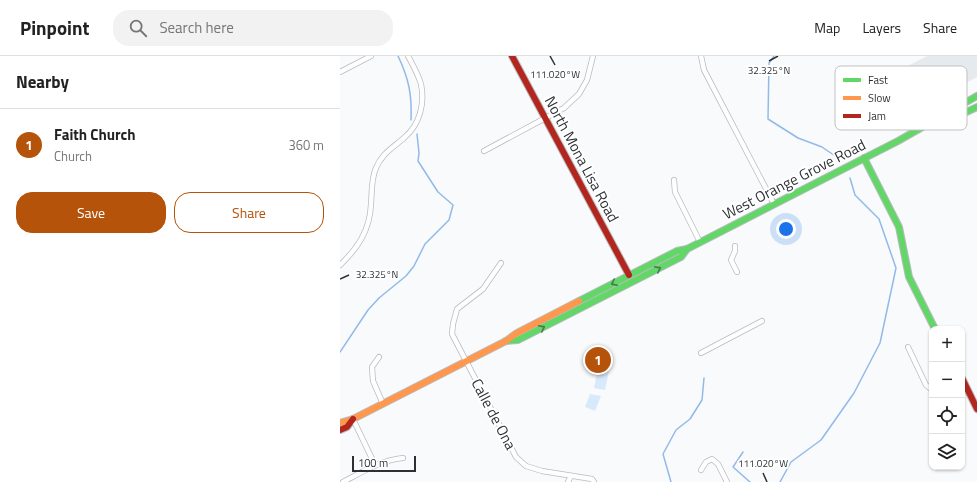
<!DOCTYPE html>
<meta charset="utf-8">
<style>
body{margin:0;font-family:"Titillium Web",sans-serif;background:#f2f2f2;color:#222}
.controls{position:absolute;right:12px;bottom:12px;display:grid;overflow:hidden;border-radius:8px;box-shadow:0 1px 3px #0004}
.controls button{width:36px;height:36px;display:grid;place-items:center;padding:0;border:0;border-bottom:1px solid #e0e0e0;background:#fff;color:#222;font:20px sans-serif}
.scale{position:absolute;left:12px;bottom:10px;width:64px;box-sizing:border-box;padding-left:4px;border:2px solid #2c3035;border-top:0;font-size:11px;line-height:14px;white-space:nowrap;color:#2c3035;-webkit-text-stroke:3px #fff;paint-order:stroke}
.you{position:absolute;left:446px;top:173px;width:14px;height:14px;margin:-10px;border:3px solid #fff;border-radius:50%;background:#1a73e8;box-shadow:0 0 0 6px #1a73e833}
.badge{display:grid;place-items:center;width:26px;height:26px;border-radius:50%;background:#b45309;color:#fff;font-size:13px;font-weight:700}
.pin{position:absolute;translate:-50% -50%;border:2px solid #fff;box-shadow:0 1px 4px #0006}
.list{margin:0;padding:0;list-style:none}
h2{display:flex;justify-content:space-between;align-items:center;height:52px;margin:0;padding:0 16px;font-size:17px}
h2 small{font-size:13px;font-weight:400;color:#767676}
.list li{display:grid;grid-template-columns:26px 1fr auto;gap:12px;align-items:center;box-sizing:border-box;height:72px;padding:0 16px;border-top:1px solid #e0e0e0}
.list b{display:block;font-size:15px;white-space:nowrap}
.list p{margin:0;font-size:13px;white-space:nowrap;color:#767676}
.list em{font-size:13px;font-style:normal;color:#767676}
.actions{display:flex;gap:8px;padding:12px 16px}
.actions a{flex:1;padding:9px 0;border:1px solid #b45309;border-radius:16px;text-align:center;font-size:14px;color:#b45309}
.actions .main{background:#b45309;color:#fff}
.icon{flex:none;width:22px;height:22px;fill:none;stroke:currentColor;stroke-width:2;stroke-linecap:round;stroke-linejoin:round}
.map{position:relative;flex:none;width:637px;height:426px;overflow:hidden}
header{display:flex;align-items:center;gap:24px;box-sizing:border-box;height:56px;padding:0 20px;background:#fff;border-bottom:1px solid #e0e0e0}
header strong{font-size:19px}
nav{display:flex;gap:22px;margin-inline-start:auto;font-size:14px}
.search{width:280px;height:36px;background:#f2f2f2;display:flex;align-items:center;gap:10px;box-sizing:border-box;padding:0 14px;border-radius:16px;color:#767676;font-size:15px}
main{display:flex}
aside{flex:1;background:#fff}
.map>svg:first-child{display:block}
.built{fill:#e5eaef}
.green{fill:#d9e9fc}
.lines{fill:none;stroke-linecap:round;stroke-linejoin:round}
.stream{stroke:#92bae8;stroke-width:1.5}
.street-casing{stroke:#b9bcc0;stroke-width:6}
.fast-casing{stroke:#b9bcc0;stroke-width:8}
.slow-casing{stroke:#b9bcc0;stroke-width:8}
.jam-casing{stroke:#b9bcc0;stroke-width:8}
.street{stroke:#fefeff;stroke-width:4.5}
.fast{stroke:#63d668;stroke-width:6}
.slow{stroke:#ff974d;stroke-width:6}
.jam{stroke:#b3261e;stroke-width:6}
.oneway{stroke:#457b4c}
.ticks{fill:none;stroke:#2c3035;stroke-width:1.5}
.labels{text-anchor:middle;dominant-baseline:central;stroke-width:4;stroke-linejoin:round;paint-order:stroke}
.street-label{font-size:15px;fill:#2c3035;stroke:#fff}
.key{fill:#fff;stroke:#c0c1c2;stroke-width:1}
.key-label{font-size:11px;fill:#2c3035}
.ticks-label{font-size:10px;text-anchor:middle;fill:#2c3035;stroke:#fff;stroke-width:4;stroke-linejoin:round;paint-order:stroke}
</style>
<header>
<strong>Pinpoint</strong>
<div class="search"><svg class="icon" aria-label="search" viewBox="0 0 24 24"><circle cx="10" cy="10" r="6"/><path d="M15 15l6 6"/></svg>Search here</div>
<nav><a>Map</a><a>Layers</a><a>Share</a></nav>
</header>
<main>
<aside>
<h2>Nearby<small></small></h2>
<ul class="list">
<li><span class="badge">1</span><div><b>Faith Church</b><p>Church</p></div><em>360 m</em></li>
</ul>
<div class="actions"><a class="main">Save</a><a>Share</a></div>
</aside>
<div class="map">
<svg width="637" height="426" viewBox="0 0 637 426">
<rect width="100%" height="100%" fill="#f8fafc"/>
<path class="built" d="M587,0H637V21L539,73L529,30Z"/>
<g class="green">
<path d="M258,313L269,315L265,334L254,332Z"/>
<path d="M250,338L261,340L255,355L245,351Z"/>
</g>
<g class="lines">
<g class="stream">
<path d="M58,0C69,23 72,39 71,64"/>
<path d="M434,0L429,7L428,63L458,82L482,91L501,104"/>
<path d="M0,296L28,254L39,242L66,220L74,210L85,188L109,164L113,149L98,136L78,105L79,97L77,78"/>
<path d="M403,396L393,411L410,426"/>
<path d="M331,426L323,398L336,374L350,363L362,344L364,322"/>
<path d="M440,426L451,406L481,384L514,337L540,287L556,212L539,163L515,139L510,122"/>
</g>
<defs>
<g id="street">
<path d="M361,0L364,14L434,148"/>
<path d="M0,16L31,0"/>
<path d="M144,95L224,52L239,38L247,24L253,0"/>
<path d="M334,124L335,136L360,186"/>
<path d="M395,190V195L391,204L397,216"/>
<path d="M161,207L143,233L117,253L113,268L112,278L176,401L186,410L202,415L252,423L254,426"/>
<path d="M0,209C18,192 30,174 31,148C32,136 31,123 36,112C42,97 54,91 65,81C80,68 85,47 81,28C78,18 73,9 68,0"/>
<path d="M568,291L586,329L592,334"/>
<path d="M361,297L422,265"/>
<path d="M39,301L32,311L33,325L43,348"/>
<path d="M13,363L35,409"/>
<path d="M361,414L366,406L372,403L378,408L387,426"/>
<path d="M3,426C22,416 41,404 63,402"/>
<path d="M228,426L231,420"/>
</g>
<g id="fast">
<path d="M599,64L618,60L637,51"/>
<path d="M524,102L559,171L569,221L595,273"/>
<path d="M239,245L337,195L347,193L558,85L637,40"/>
<path d="M166,285L178,284L341,201L347,193"/>
</g>
<path id="slow" d="M0,367L13,363L166,285L177,277L239,245"/>
<g id="jam">
<path d="M172,0L289,219"/>
<path d="M622,322L637,353"/>
<path d="M0,374L7,371L13,363"/>
</g>
</defs>
<use href="#street" class="street-casing"/>
<use href="#fast" class="fast-casing"/>
<use href="#slow" class="slow-casing"/>
<use href="#jam" class="jam-casing"/>
<use href="#street" class="street"/>
<use href="#fast" class="fast"/>
<use href="#slow" class="slow"/>
<use href="#jam" class="jam"/>
</g>
<defs><path id="oneway-chevron" d="M-2-3.5L2.5 0L-2 3.5" fill="none" stroke-width="1.6" stroke-linecap="round" stroke-linejoin="round"/></defs>
<g class="oneway">
<use href="#oneway-chevron" transform="translate(318 213) rotate(-27)"/>
<use href="#oneway-chevron" transform="translate(274 227) rotate(153)"/>
<use href="#oneway-chevron" transform="translate(202 272) rotate(-27)"/>
</g>
<path class="ticks" d="M210,0L215,9M429,5L438,0M0,223L9,219M423,417L427,426"/>
<g class="labels">
<g class="street-label">
<text transform="translate(242 103) rotate(62)">North Mona Lisa Road</text>
<text transform="translate(454 123) rotate(-27)">West Orange Grove Road</text>
<text transform="translate(154 358) rotate(62)">Calle de Ona</text>
</g>
</g>
<rect x="495" y="10" width="132" height="64" rx="6" class="key"/>
<rect x="503" y="22" width="18" height="4" fill="#63d668"/>
<rect x="503" y="40" width="18" height="4" fill="#ff974d"/>
<rect x="503" y="58" width="18" height="4" fill="#b3261e"/>
<g class="key-label">
<text x="528" y="28">Fast</text>
<text x="528" y="46">Slow</text>
<text x="528" y="64">Jam</text>
</g>
<g class="ticks-label">
<text x="429" y="18">32.325°N</text>
<text x="215" y="22">111.020°W</text>
<text x="37" y="222">32.325°N</text>
<text x="423" y="411">111.020°W</text>
</g>
</svg>
<div class="controls">
<button>+</button>
<button>−</button>
<button><svg class="icon" aria-label="locate" viewBox="0 0 24 24"><circle cx="12" cy="12" r="6"/><path d="M12 2v4M12 18v4M2 12h4M18 12h4"/></svg></button>
<button><svg class="icon" aria-label="layers" viewBox="0 0 24 24"><path d="M12 4l9 5-9 5-9-5zM3 14l9 5 9-5"/></svg></button>
</div>
<div class="scale">100 m</div>
<div class="you"></div>
<div class="pin badge" style="left:258px;top:304px">1</div>
</div>
</main>
